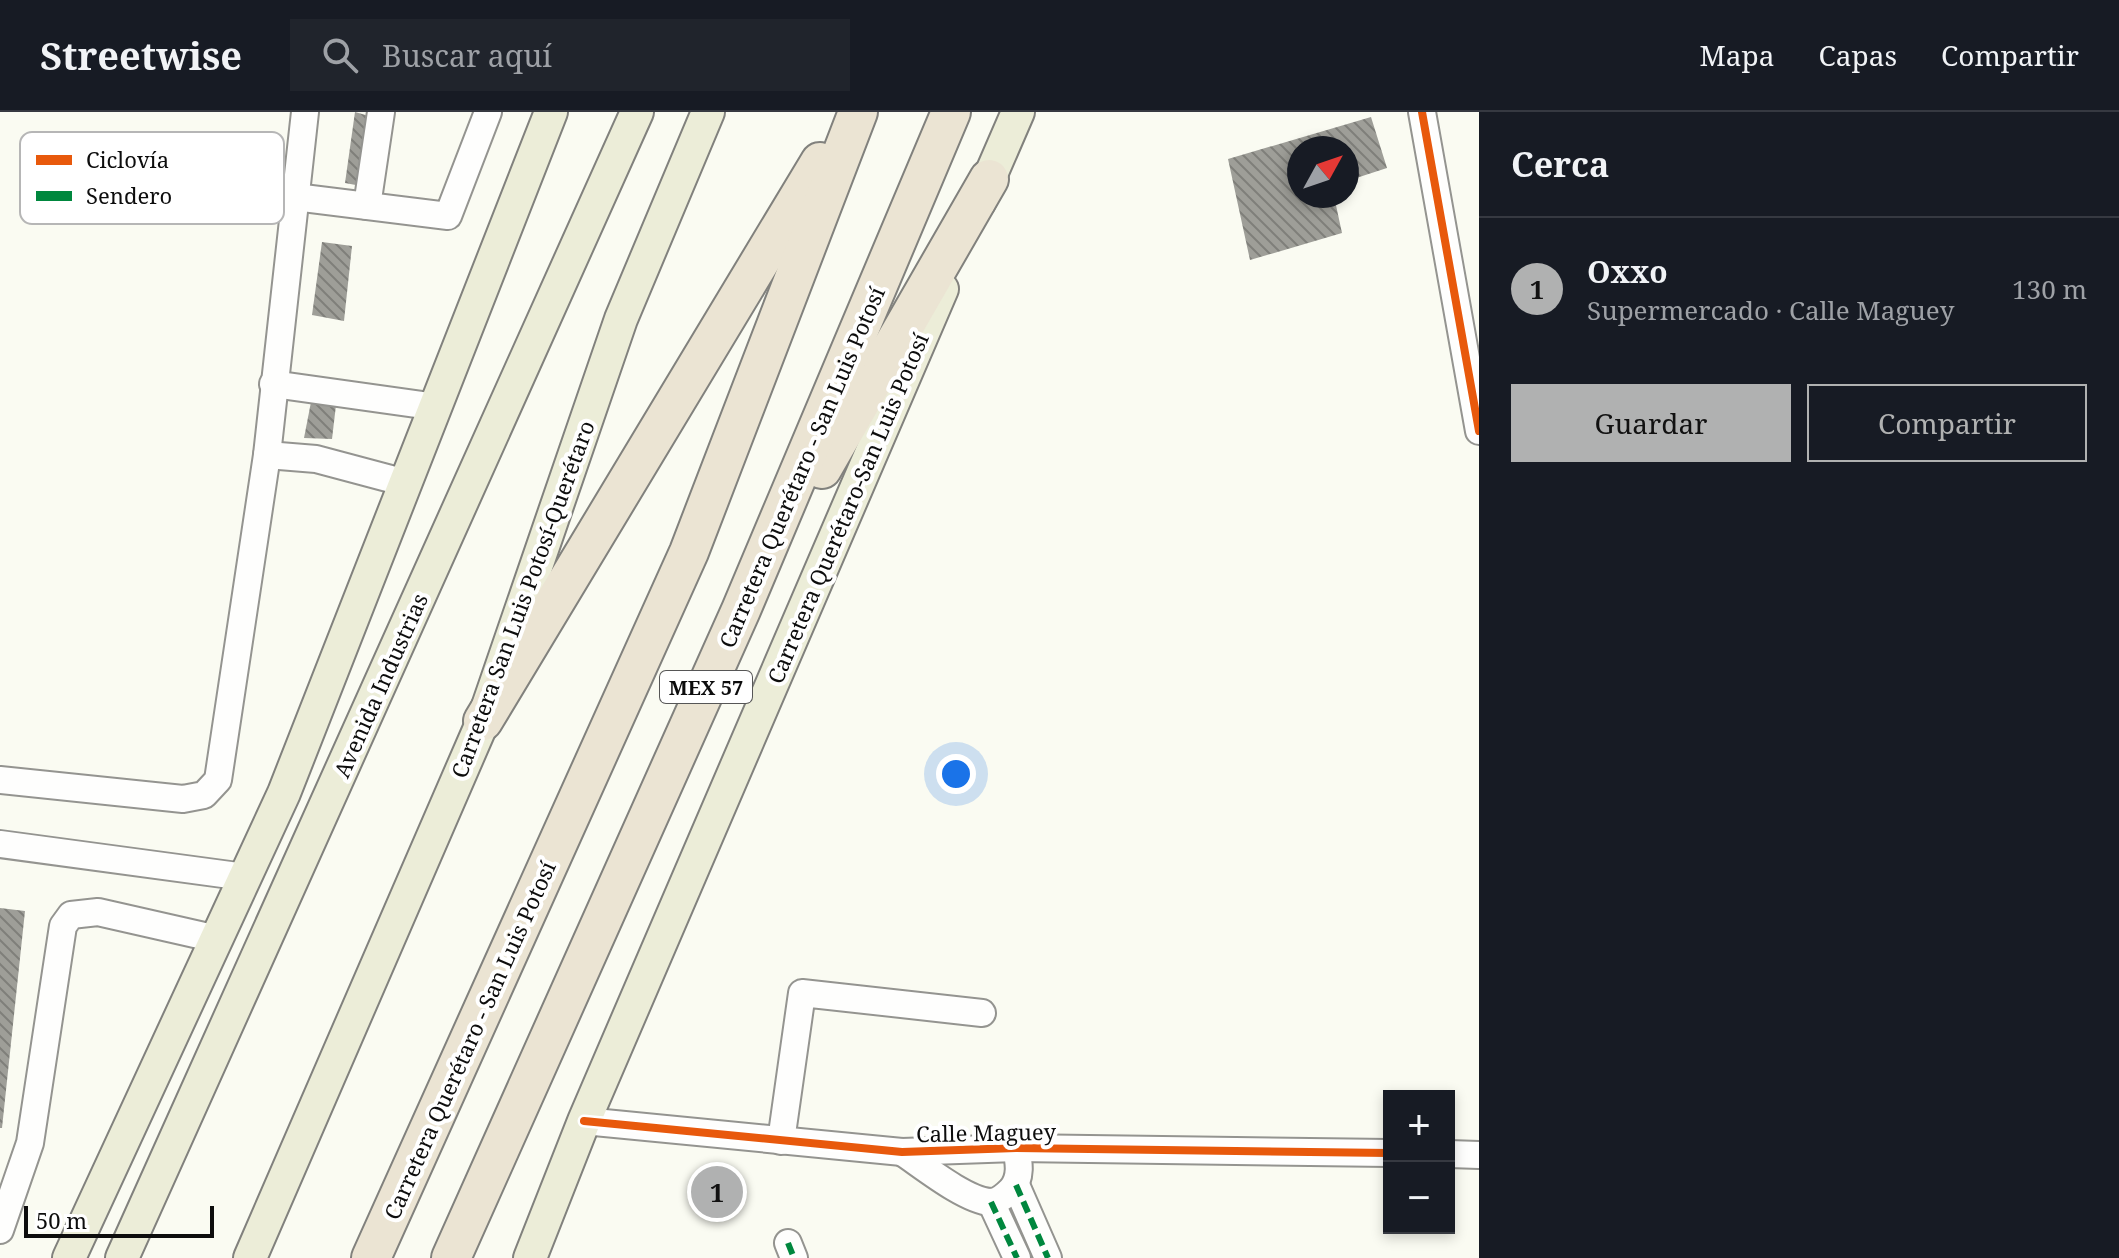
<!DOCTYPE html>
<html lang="es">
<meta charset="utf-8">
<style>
body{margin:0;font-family:"Noto Serif",serif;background:#20242c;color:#f1f3f6}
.controls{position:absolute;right:24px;bottom:24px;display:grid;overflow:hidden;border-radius:0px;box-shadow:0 4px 12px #0003}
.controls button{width:72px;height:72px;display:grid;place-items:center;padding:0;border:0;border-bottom:2px solid #363941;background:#171b24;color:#f1f3f6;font:40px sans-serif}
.compass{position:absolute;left:1287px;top:24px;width:72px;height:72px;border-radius:50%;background:#171b24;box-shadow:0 4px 12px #0003;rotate:50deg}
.scale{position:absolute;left:24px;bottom:20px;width:190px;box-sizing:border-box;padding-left:8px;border:4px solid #0d0d0d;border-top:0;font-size:22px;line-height:28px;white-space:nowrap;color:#0d0d0d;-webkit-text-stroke:6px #fff;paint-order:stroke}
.you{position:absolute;left:956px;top:662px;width:28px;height:28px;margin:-20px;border:6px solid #fff;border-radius:50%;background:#1a73e8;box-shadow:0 0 0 12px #1a73e833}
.badge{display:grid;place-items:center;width:52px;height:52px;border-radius:50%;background:#b0b1b1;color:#111;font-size:26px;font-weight:700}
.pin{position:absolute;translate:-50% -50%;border:4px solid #fff;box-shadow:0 2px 8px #0006}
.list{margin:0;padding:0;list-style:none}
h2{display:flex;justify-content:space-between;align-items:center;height:104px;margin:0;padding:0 32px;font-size:34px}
h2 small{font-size:26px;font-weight:400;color:#9ea1a6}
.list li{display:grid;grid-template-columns:52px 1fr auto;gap:24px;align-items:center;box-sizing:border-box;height:144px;padding:0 32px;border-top:2px solid #363941}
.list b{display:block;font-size:30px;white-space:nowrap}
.list p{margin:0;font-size:26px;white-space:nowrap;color:#9ea1a6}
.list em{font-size:26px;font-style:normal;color:#9ea1a6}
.actions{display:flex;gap:16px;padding:24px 32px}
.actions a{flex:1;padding:18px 0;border:2px solid #b0b1b1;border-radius:0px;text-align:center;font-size:28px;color:#b0b1b1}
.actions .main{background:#b0b1b1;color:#111}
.icon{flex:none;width:44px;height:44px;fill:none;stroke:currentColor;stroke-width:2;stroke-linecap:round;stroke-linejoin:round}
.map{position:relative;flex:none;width:1479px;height:1146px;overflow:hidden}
header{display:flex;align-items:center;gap:48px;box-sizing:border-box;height:112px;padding:0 40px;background:#171b24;border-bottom:2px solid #363941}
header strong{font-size:38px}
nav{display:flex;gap:44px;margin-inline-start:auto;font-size:28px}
.search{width:560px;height:72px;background:#20242c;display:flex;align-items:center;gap:20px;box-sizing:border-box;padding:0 28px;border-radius:0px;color:#9ea1a6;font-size:30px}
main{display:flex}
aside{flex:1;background:#171b24}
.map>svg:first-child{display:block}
.building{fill:url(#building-back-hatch)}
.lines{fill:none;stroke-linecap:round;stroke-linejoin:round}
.minor-casing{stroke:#949490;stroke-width:30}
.major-casing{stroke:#81817d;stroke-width:36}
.highway-casing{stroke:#81817d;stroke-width:42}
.minor{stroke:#fefefd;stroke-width:26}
.major{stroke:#ecedd8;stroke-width:32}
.highway{stroke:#ebe4d3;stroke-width:38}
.quiet{stroke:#00873e;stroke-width:6;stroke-dasharray:12 6;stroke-linecap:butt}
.cycleway-casing{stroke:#fff;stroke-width:13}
.cycleway{stroke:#e8590c;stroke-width:8}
.labels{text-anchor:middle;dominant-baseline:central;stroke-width:8;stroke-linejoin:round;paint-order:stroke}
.shield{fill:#fff;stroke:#565656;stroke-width:2}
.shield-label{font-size:20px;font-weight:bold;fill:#0d0d0d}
.street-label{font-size:22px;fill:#0d0d0d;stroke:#fff}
.key{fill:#fff;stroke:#b6b6b6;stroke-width:2}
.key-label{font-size:22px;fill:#0d0d0d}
</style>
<header>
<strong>Streetwise</strong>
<div class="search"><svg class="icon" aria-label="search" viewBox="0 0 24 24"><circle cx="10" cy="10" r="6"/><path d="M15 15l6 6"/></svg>Buscar aquí</div>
<nav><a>Mapa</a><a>Capas</a><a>Compartir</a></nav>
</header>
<main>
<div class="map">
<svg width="1479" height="1146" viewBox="0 0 1479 1146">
<defs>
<pattern id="building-back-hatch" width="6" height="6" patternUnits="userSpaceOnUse" patternTransform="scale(2)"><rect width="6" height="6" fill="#9e9e98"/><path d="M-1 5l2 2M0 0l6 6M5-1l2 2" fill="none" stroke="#7f7f7a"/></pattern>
</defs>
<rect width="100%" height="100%" fill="#fafbf2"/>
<g class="building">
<path d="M355,0L369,4L361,74L345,71Z"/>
<path d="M1371,5L1387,56L1347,69V36H1299V84H1334L1342,121L1250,148L1228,47Z"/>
<path d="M322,130L352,134L344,209L312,203Z"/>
<path d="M311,290L336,293L332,327L304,326Z"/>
<path d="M0,796L25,799L2,1016H0Z"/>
</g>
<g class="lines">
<defs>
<g id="minor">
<path d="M1422,0L1479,319"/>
<path d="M295,85L448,104L488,0"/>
<path d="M367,94L381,0"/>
<path d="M273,272L437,295"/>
<path d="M267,343L316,347L406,371"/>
<path d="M0,668L183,687L204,683L218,668L267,343L305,0"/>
<path d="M0,732L245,765"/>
<path d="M584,1009L902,1040L1016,1036L1389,1041"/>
<path d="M781,1029L802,881L982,901"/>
<path d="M902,1040C923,1054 965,1088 990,1090C998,1090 1006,1083 1011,1078C1022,1066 1019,1050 1016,1036"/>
<path d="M1449,1042L1479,1043"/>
<path d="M1016,1073L1048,1146"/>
<path d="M991,1090L1017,1146"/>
<path d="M0,1118L30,1031L63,814L71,803L98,800L217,827"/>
<path d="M788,1131L794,1146"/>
</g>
<g id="major">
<path d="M979,90L1018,0"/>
<path d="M69,1146L284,681L551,0"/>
<path d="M122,1146L637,0"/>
<path d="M250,1146L483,609L621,207L708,0"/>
<path d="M530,1146L584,1009L942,177"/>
</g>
<g id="highway">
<path d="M822,357L989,67"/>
<path d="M483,609L820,50"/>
<path d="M371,1146L689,440L858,0"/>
<path d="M451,1146L741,498L951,0"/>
</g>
</defs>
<use href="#minor" class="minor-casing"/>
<use href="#major" class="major-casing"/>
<use href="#highway" class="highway-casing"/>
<use href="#minor" class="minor"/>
<use href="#major" class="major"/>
<use href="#highway" class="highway"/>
<g class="quiet">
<path d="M1016,1073L1048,1146"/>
<path d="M991,1090L1017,1146"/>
<path d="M788,1131L794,1146"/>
</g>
<defs>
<g id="cycleway">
<path d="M1422,0L1479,319"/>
<path d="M584,1009L902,1040L1016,1036L1389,1041"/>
</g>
</defs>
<use href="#cycleway" class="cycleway-casing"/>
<use href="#cycleway" class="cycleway"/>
</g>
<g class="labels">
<rect class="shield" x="660" y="559" width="92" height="32" rx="6"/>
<g class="shield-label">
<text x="706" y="575">MEX 57</text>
</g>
<g class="street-label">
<text transform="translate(801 355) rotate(-67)">Carretera Querétaro - San Luis Potosí</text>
<text transform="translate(847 396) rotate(-67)">Carretera Querétaro-San Luis Potosí</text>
<text transform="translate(522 487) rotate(-70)">Carretera San Luis Potosí-Querétaro</text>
<text transform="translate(380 573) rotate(-66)">Avenida Industrias</text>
<text transform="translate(469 928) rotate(-66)">Carretera Querétaro - San Luis Potosí</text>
<text transform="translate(986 1020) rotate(-1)">Calle Maguey</text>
</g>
</g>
<rect x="20" y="20" width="264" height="92" rx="12" class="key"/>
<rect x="36" y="43" width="36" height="10" fill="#e8590c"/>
<rect x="36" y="79" width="36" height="10" fill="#00873e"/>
<g class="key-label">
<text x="86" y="56">Ciclovía</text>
<text x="86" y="92">Sendero</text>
</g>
</svg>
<div class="controls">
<button>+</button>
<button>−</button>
</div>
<svg class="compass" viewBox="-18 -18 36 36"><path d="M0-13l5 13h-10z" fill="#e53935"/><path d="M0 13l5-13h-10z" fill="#9ea1a6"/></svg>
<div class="scale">50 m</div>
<div class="you"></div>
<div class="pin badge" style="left:717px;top:1080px">1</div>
</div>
<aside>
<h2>Cerca<small></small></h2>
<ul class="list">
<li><span class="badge">1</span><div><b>Oxxo</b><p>Supermercado · Calle Maguey</p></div><em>130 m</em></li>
</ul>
<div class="actions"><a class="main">Guardar</a><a>Compartir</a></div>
</aside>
</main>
